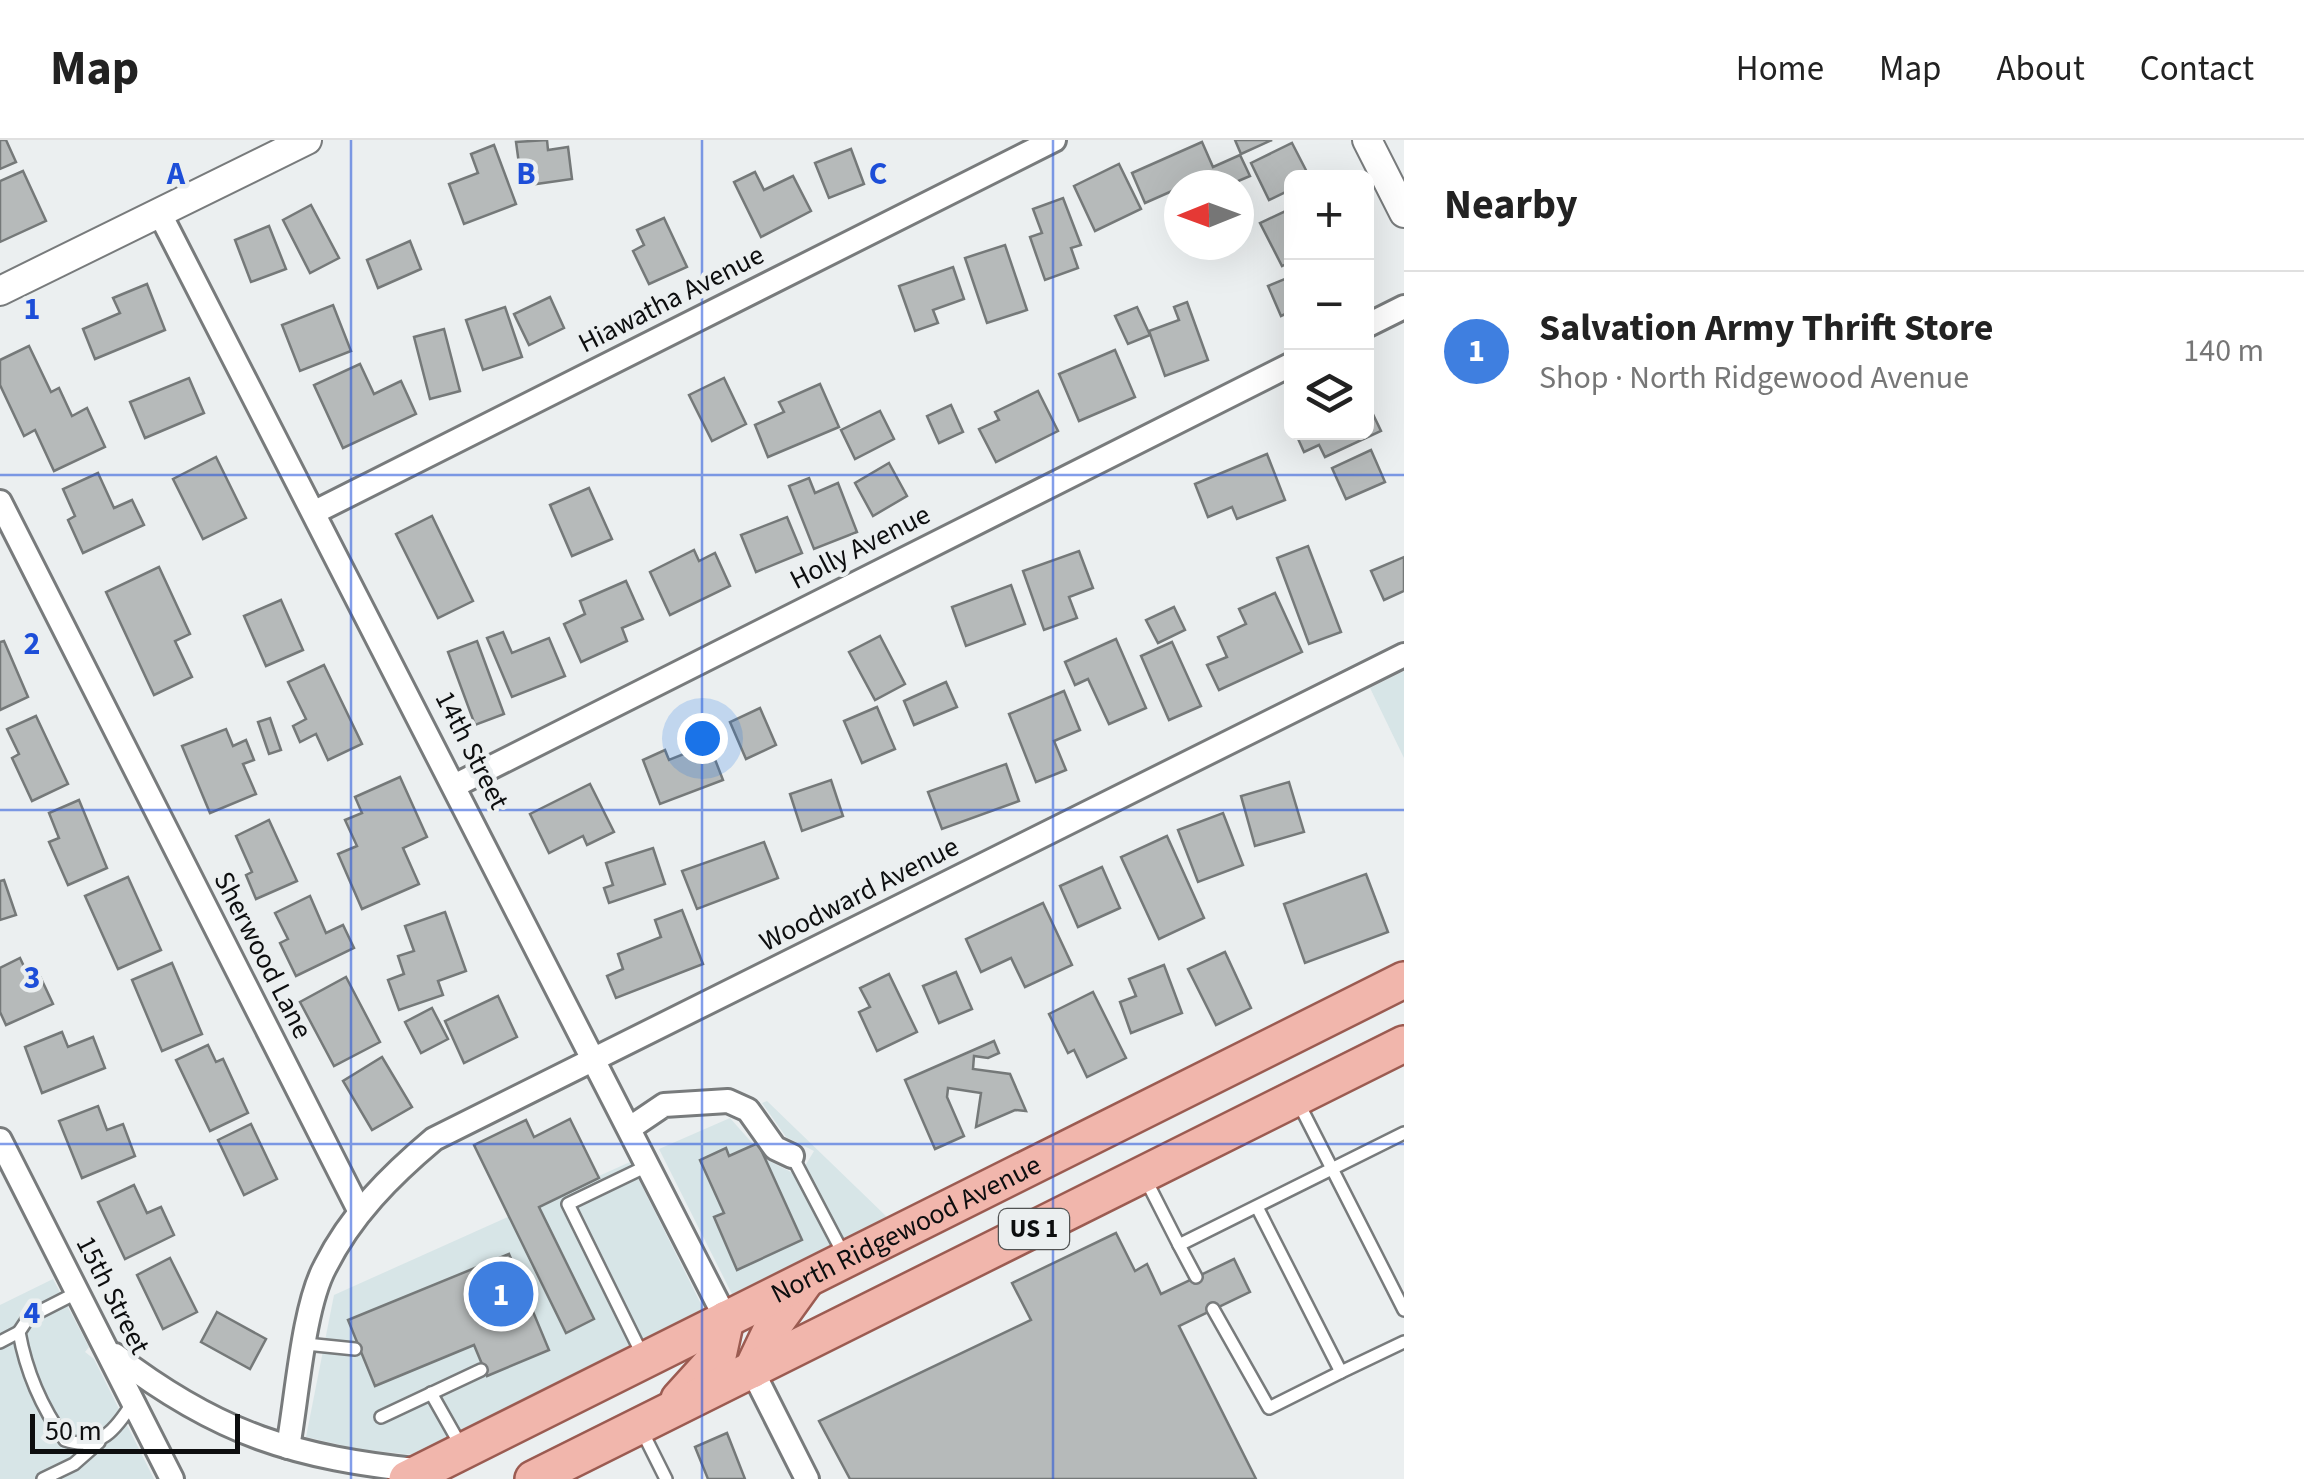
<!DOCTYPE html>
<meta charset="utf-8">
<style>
body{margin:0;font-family:"Source Sans 3",sans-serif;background:#f6f6f6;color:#222}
.controls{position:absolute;right:30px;top:30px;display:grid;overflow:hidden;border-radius:15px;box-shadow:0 10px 40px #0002}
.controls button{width:90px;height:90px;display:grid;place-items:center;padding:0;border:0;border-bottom:2px solid #e0e0e0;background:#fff;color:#222;font:50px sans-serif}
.compass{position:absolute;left:1164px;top:30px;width:90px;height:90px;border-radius:50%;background:#fff;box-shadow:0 10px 40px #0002;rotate:269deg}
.scale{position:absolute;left:30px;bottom:25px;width:210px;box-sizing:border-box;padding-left:10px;border:5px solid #0d0e0f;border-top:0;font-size:28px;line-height:35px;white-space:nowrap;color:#0d0e0f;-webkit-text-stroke:8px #ebeff0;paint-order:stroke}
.you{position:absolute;left:702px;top:598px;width:35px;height:35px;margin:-25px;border:8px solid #fff;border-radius:50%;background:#1a73e8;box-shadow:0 0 0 15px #1a73e833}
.badge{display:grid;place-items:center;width:65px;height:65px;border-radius:50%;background:#ab1b09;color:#fff;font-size:32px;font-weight:700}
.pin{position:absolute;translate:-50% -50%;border:5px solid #fff;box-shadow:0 2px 10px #0006}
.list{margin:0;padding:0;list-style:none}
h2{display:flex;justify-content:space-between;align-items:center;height:130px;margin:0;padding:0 40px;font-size:42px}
h2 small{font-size:32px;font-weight:400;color:#767676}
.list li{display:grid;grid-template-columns:65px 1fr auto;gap:30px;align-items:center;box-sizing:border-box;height:160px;padding:0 40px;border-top:2px solid #e0e0e0}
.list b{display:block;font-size:38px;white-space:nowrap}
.list p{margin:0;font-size:32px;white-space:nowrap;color:#767676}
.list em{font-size:32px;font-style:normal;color:#767676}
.icon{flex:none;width:55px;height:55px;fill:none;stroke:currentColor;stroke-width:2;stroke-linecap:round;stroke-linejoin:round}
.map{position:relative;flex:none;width:1404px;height:1339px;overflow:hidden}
header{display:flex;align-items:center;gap:60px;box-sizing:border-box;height:140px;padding:0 50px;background:#fff;border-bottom:2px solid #e0e0e0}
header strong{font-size:48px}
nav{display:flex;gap:55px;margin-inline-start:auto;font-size:35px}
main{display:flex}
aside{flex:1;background:#fff}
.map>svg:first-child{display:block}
.built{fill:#d7e5e7}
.building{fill:#b6baba;stroke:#757979;stroke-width:2.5}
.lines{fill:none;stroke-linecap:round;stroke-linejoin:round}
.service-casing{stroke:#787b7c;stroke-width:16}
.minor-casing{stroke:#787b7c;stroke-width:28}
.tertiary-casing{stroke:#787b7c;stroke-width:32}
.primary-casing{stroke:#9b5b51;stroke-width:40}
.service{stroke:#fff;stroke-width:11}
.minor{stroke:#fff;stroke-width:22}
.tertiary{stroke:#fff;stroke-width:28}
.primary{stroke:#f1b6ac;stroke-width:35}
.grid{fill:none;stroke:#1d4ed8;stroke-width:2.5;stroke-opacity:0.55}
.labels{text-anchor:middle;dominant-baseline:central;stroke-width:9;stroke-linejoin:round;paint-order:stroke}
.shield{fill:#ebeff0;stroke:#505252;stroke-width:2.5}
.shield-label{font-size:25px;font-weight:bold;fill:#0d0e0f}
.street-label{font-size:28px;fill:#0d0e0f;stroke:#ebeff0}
.grid-label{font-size:32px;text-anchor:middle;font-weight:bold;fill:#1d4ed8;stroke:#ebeff0;stroke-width:9;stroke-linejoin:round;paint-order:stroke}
</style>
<header>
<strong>Map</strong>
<nav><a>Home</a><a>Map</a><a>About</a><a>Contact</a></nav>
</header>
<main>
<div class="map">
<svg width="1404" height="1339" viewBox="0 0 1404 1339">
<rect width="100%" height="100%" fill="#ebeff0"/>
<g class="built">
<path d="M1404,531V618L1370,548Z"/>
<path d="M767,961L888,1078L734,1158L659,1009L730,978L767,1020L799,1036L814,1011L786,997L762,963Z"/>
<path d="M630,1022L705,1172L414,1315L358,1309L306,1297L334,1155Z"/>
<path d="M53,1139L89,1207L85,1212L94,1219L154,1339H0V1165Z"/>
</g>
<g class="building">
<path d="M0,0H6L16,22L0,29Z"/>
<path d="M547,0L548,10L568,7L572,39L522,46L516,2Z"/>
<path d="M1235,0H1272L1241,14Z"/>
<path d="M1202,2L1213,27L1240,15L1250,36L1229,45H1210L1206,36L1145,63L1132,33Z"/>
<path d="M1292,3L1310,38H1292V49L1269,60L1251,23Z"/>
<path d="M494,5L516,64L464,84L449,44L478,33L471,14Z"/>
<path d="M851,9L864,44L829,58L815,23Z"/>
<path d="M1119,24L1141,69L1095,91L1074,46Z"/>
<path d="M23,31L46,81L0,102V41Z"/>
<path d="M755,32L764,50L793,36L811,71L761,97L734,42Z"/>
<path d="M1063,58L1081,105L1071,108L1078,128L1045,140L1030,97L1042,93L1033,69Z"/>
<path d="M311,65L339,118L310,133L283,80Z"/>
<path d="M1292,68V121L1282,126L1260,83Z"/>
<path d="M664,78L687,127L649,144L633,111L644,105L637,90Z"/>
<path d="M269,86L286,129L251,142L235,100Z"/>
<path d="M410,101L421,129L378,148L367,120Z"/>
<path d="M1005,105L1027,170L987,183L965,118Z"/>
<path d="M953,127L964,159L933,170L938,183L915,191L899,146Z"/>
<path d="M1292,136V171L1281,176L1268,146Z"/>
<path d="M147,144L165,190L95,219L83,189L120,173L113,158Z"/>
<path d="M550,157L564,188L529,205L514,174Z"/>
<path d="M1187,162L1208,220L1165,236L1149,191L1179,180L1174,167Z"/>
<path d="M333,165L351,211L300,231L282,185Z"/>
<path d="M505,167L522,217L483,230L466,180Z"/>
<path d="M1137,167L1150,195L1128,204L1115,176Z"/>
<path d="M444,189L460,251L430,259L414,197Z"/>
<path d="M29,206L51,252L59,248L72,276L87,268L105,307L54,331L35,290L24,296L0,245V220Z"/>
<path d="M1115,210L1135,257L1079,281L1059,234Z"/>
<path d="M360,224L374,254L401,241L416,274L343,308L314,245Z"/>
<path d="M189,238L204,273L145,298L130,262Z"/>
<path d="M724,238L746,284L712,301L689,255Z"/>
<path d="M820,244L839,287L768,317L755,285L784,272L779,262Z"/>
<path d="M1038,251L1058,291L996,322L979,289L999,280L995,272Z"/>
<path d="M951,265L963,292L939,303L927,276Z"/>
<path d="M1369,266L1381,291L1325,317L1319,305L1304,312L1295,292H1366Z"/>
<path d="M880,271L894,299L855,319L841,290Z"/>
<path d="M1371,310L1385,342L1346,359L1332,328Z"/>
<path d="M1267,314L1285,360L1237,379L1232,367L1208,377L1195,344Z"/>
<path d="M216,317L246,378L203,399L173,339Z"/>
<path d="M889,323L907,356L873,376L855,343Z"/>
<path d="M98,333L114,368L132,360L144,385L83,413L68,380L75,376L63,349Z"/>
<path d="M809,338L815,353L838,343L857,392L814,409L789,346Z"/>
<path d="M589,348L612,399L572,416L550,365Z"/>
<path d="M432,376L473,461L438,478L396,394Z"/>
<path d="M787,377L802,413L756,432L741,395Z"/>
<path d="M1308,406L1341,492L1309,504L1277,418Z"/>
<path d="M694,410L699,421L715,413L730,446L670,475L650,432Z"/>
<path d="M1079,411L1093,448L1069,457L1077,478L1044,490L1023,431Z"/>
<path d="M1404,417V451L1384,460L1371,431Z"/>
<path d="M159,427L190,494L175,501L192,537L154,555L106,452Z"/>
<path d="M626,441L643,479L622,488L627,501L581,522L564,484L585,474L580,461Z"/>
<path d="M1011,445L1025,484L966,506L952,467Z"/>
<path d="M1275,453L1302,512L1219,550L1207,525L1227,517L1218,497L1246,484L1239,469Z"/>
<path d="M281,460L303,510L266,526L244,476Z"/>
<path d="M1174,467L1185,490L1158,503L1146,480Z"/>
<path d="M503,492L512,513L549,498L565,536L512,557L487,498Z"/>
<path d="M880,496L905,544L875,560L849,512Z"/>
<path d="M1116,499L1146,568L1109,584L1088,539L1075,545L1065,522Z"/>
<path d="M4,501L28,557L0,570V502Z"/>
<path d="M477,501L504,574L475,585L448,512Z"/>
<path d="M1172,502L1201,566L1169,580L1141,516Z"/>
<path d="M324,525L362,604L328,620L316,594L300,602L293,586L306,579L288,542Z"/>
<path d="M946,542L957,567L914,585L904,561Z"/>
<path d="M1064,551L1080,590L1054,601L1066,630L1036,642L1009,574Z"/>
<path d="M877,567L895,609L862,623L844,581Z"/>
<path d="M760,568L776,605L746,619L730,582Z"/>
<path d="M36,576L68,644L32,661L12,618L19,614L7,589Z"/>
<path d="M270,578L281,610L269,614L258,582Z"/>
<path d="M226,589L233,606L246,600L254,620L243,624L256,654L210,673L182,606Z"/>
<path d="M709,604L723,640L660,664L643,620L665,610L669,620Z"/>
<path d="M1006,624L1019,661L942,689L928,652Z"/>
<path d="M400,637L427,697L403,708L419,744L362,769L338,714L357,706L345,680L362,673L355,657Z"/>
<path d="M831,640L843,676L802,691L790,654Z"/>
<path d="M1289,642L1304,692L1255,706L1241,656Z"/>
<path d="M590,644L614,692L587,705L583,696L549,713L530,674Z"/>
<path d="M79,660L107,728L68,745L49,702L59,698L49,673Z"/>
<path d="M1223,673L1243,725L1198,742L1178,690Z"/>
<path d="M269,680L297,741L256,759L246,735L252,732L236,696Z"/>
<path d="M1167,696L1204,778L1159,799L1121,717Z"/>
<path d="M764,702L778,738L697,769L682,731Z"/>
<path d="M653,708L665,744L609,763L604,748L613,745L606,723Z"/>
<path d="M1102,727L1120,768L1078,787L1060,746Z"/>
<path d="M1366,734L1388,792L1305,823L1284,764Z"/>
<path d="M128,737L161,810L118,829L85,756Z"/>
<path d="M4,740L16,775L0,780V741Z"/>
<path d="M310,756L326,793L343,785L354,808L296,836L280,803L288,799L275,773Z"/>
<path d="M1043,763L1072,825L1025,847L1011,818L981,832L966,799Z"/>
<path d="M682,770L703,824L616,858L607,836L623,829L618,814L661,797L655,780Z"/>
<path d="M445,772L466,831L438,841L443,855L399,870L388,840L404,834L398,816L414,811L405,786Z"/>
<path d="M1225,812L1251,868L1216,885L1188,829Z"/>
<path d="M20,818L29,837L38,832L53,864L6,885L0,872V828Z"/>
<path d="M172,823L202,894L162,911L132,840Z"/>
<path d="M1164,825L1182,873L1131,893L1120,862L1136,856L1129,839Z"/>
<path d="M956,832L972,869L939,883L923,846Z"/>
<path d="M889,834L917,892L877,911L859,872L870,867L860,848Z"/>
<path d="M346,837L380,902L334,926L300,862Z"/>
<path d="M1093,852L1126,918L1087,937L1074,910L1068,913L1049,874Z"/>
<path d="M498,856L517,897L464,923L445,881Z"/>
<path d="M432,868L448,899L421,913L405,882Z"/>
<path d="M62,892L68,907L93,897L105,928L42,953L25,907Z"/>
<path d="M994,901L999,913L988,918L974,916L973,929L1010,934L1026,971L1015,970L976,987L981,953L948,948L947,957L964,996L935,1009L905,940Z"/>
<path d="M208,905L216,922L223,919L248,973L210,991L176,920Z"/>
<path d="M382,917L412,967L372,990L343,941Z"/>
<path d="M98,966L107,990L123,984L135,1016L82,1038L59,981Z"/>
<path d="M570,979L599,1038L539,1067L594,1179L566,1193L474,1005L526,980L534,997Z"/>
<path d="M251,984L277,1039L244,1055L218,1000Z"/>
<path d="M758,1003L802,1100L737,1130L714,1077L724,1073L700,1020L726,1008L729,1016Z"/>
<path d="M134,1045L147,1073L161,1067L174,1095L125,1119L98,1062Z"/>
<path d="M1116,1093L1135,1131L1147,1124L1161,1154L1234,1119L1250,1152L1179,1186L1256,1339H850L819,1281L1031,1180L1012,1143Z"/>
<path d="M509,1114L549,1210L487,1236L474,1205L375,1246L348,1180Z"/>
<path d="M170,1118L197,1172L163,1189L137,1135Z"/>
<path d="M217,1172L266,1199L250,1229L201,1202Z"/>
<path d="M727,1293L745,1339H708L695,1307Z"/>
</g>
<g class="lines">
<defs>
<g id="service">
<path d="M1297,960L1404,1170"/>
<path d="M792,1016L844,1115"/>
<path d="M1145,1038L1179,1105L1404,993"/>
<path d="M1179,1105L1196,1137"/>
<path d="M78,1152L29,1177L19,1192C26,1231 42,1268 65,1300C99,1312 117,1288 133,1262"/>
<path d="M1213,1169L1269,1268L1341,1232L1257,1067"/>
<path d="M0,1202L19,1192"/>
<path d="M306,1204L355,1209"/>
<path d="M642,1214L568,1064L649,1025"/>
<path d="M1341,1232L1404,1202"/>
<path d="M431,1253L461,1306"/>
<path d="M381,1277L481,1230"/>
<path d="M641,1289L666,1339"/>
<path d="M43,1339L74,1324L99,1302"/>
</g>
<g id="minor">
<path d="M159,72L726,1179"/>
<path d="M1366,186L1404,167"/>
<path d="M0,362L360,1072"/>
<path d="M315,372L1054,0"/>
<path d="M456,645L1292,224"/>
<path d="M630,988L664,965L728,961L748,970L775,1008L792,1016"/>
<path d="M0,1000L172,1339"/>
<path d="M115,1215C218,1294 295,1318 424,1331"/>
<path d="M752,1230L807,1339"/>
<path d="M288,1307C297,1258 303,1168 325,1127C351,1075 390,1036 434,999L1404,515"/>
</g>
<g id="tertiary">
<path d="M1367,0L1404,73"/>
<path d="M0,151L307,0"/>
</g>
<g id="primary">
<path d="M752,1230L773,1186L804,1143"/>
<path d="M679,1259L718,1216L726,1179"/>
<path id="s1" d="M407,1339L1404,840"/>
<path d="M533,1339L1404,904"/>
</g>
</defs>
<use href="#service" class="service-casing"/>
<use href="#minor" class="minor-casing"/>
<use href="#tertiary" class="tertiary-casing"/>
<use href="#primary" class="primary-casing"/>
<use href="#service" class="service"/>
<use href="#minor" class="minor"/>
<use href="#tertiary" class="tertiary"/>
<use href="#primary" class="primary"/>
</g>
<path class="grid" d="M351,0V1339M702,0V1339M1053,0V1339M0,335H1404M0,670H1404M0,1004H1404"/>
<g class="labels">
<rect class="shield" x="999" y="1069" width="70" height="40" rx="8"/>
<g class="shield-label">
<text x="1034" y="1089">US 1</text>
</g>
<g class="street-label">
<text transform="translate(671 159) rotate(-27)">Hiawatha Avenue</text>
<text transform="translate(860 407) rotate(-27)">Holly Avenue</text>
<text transform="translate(472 610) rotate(63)">14th Street</text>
<text transform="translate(859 754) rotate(-27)">Woodward Avenue</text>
<text transform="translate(263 815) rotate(63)">Sherwood Lane</text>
<text stroke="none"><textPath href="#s1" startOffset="558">North Ridgewood Avenue</textPath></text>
<text transform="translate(113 1155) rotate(63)">15th Street</text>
</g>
</g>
<g class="grid-label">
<text x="176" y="44">A</text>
<text x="526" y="44">B</text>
<text x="878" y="44">C</text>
<text x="32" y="179">1</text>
<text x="32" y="514">2</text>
<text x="32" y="848">3</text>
<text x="32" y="1183">4</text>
</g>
</svg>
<div class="controls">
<button>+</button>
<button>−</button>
<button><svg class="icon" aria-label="layers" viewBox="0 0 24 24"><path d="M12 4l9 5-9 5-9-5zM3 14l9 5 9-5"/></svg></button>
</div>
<svg class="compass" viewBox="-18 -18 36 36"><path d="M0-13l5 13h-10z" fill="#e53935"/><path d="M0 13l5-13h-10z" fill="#767676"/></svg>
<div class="scale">50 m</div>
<div class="you"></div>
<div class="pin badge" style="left:501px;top:1154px;background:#3f7fe0">1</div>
</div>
<aside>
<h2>Nearby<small></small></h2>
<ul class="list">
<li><span class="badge" style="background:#3f7fe0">1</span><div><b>Salvation Army Thrift Store</b><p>Shop · North Ridgewood Avenue</p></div><em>140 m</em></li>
</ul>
</aside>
</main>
